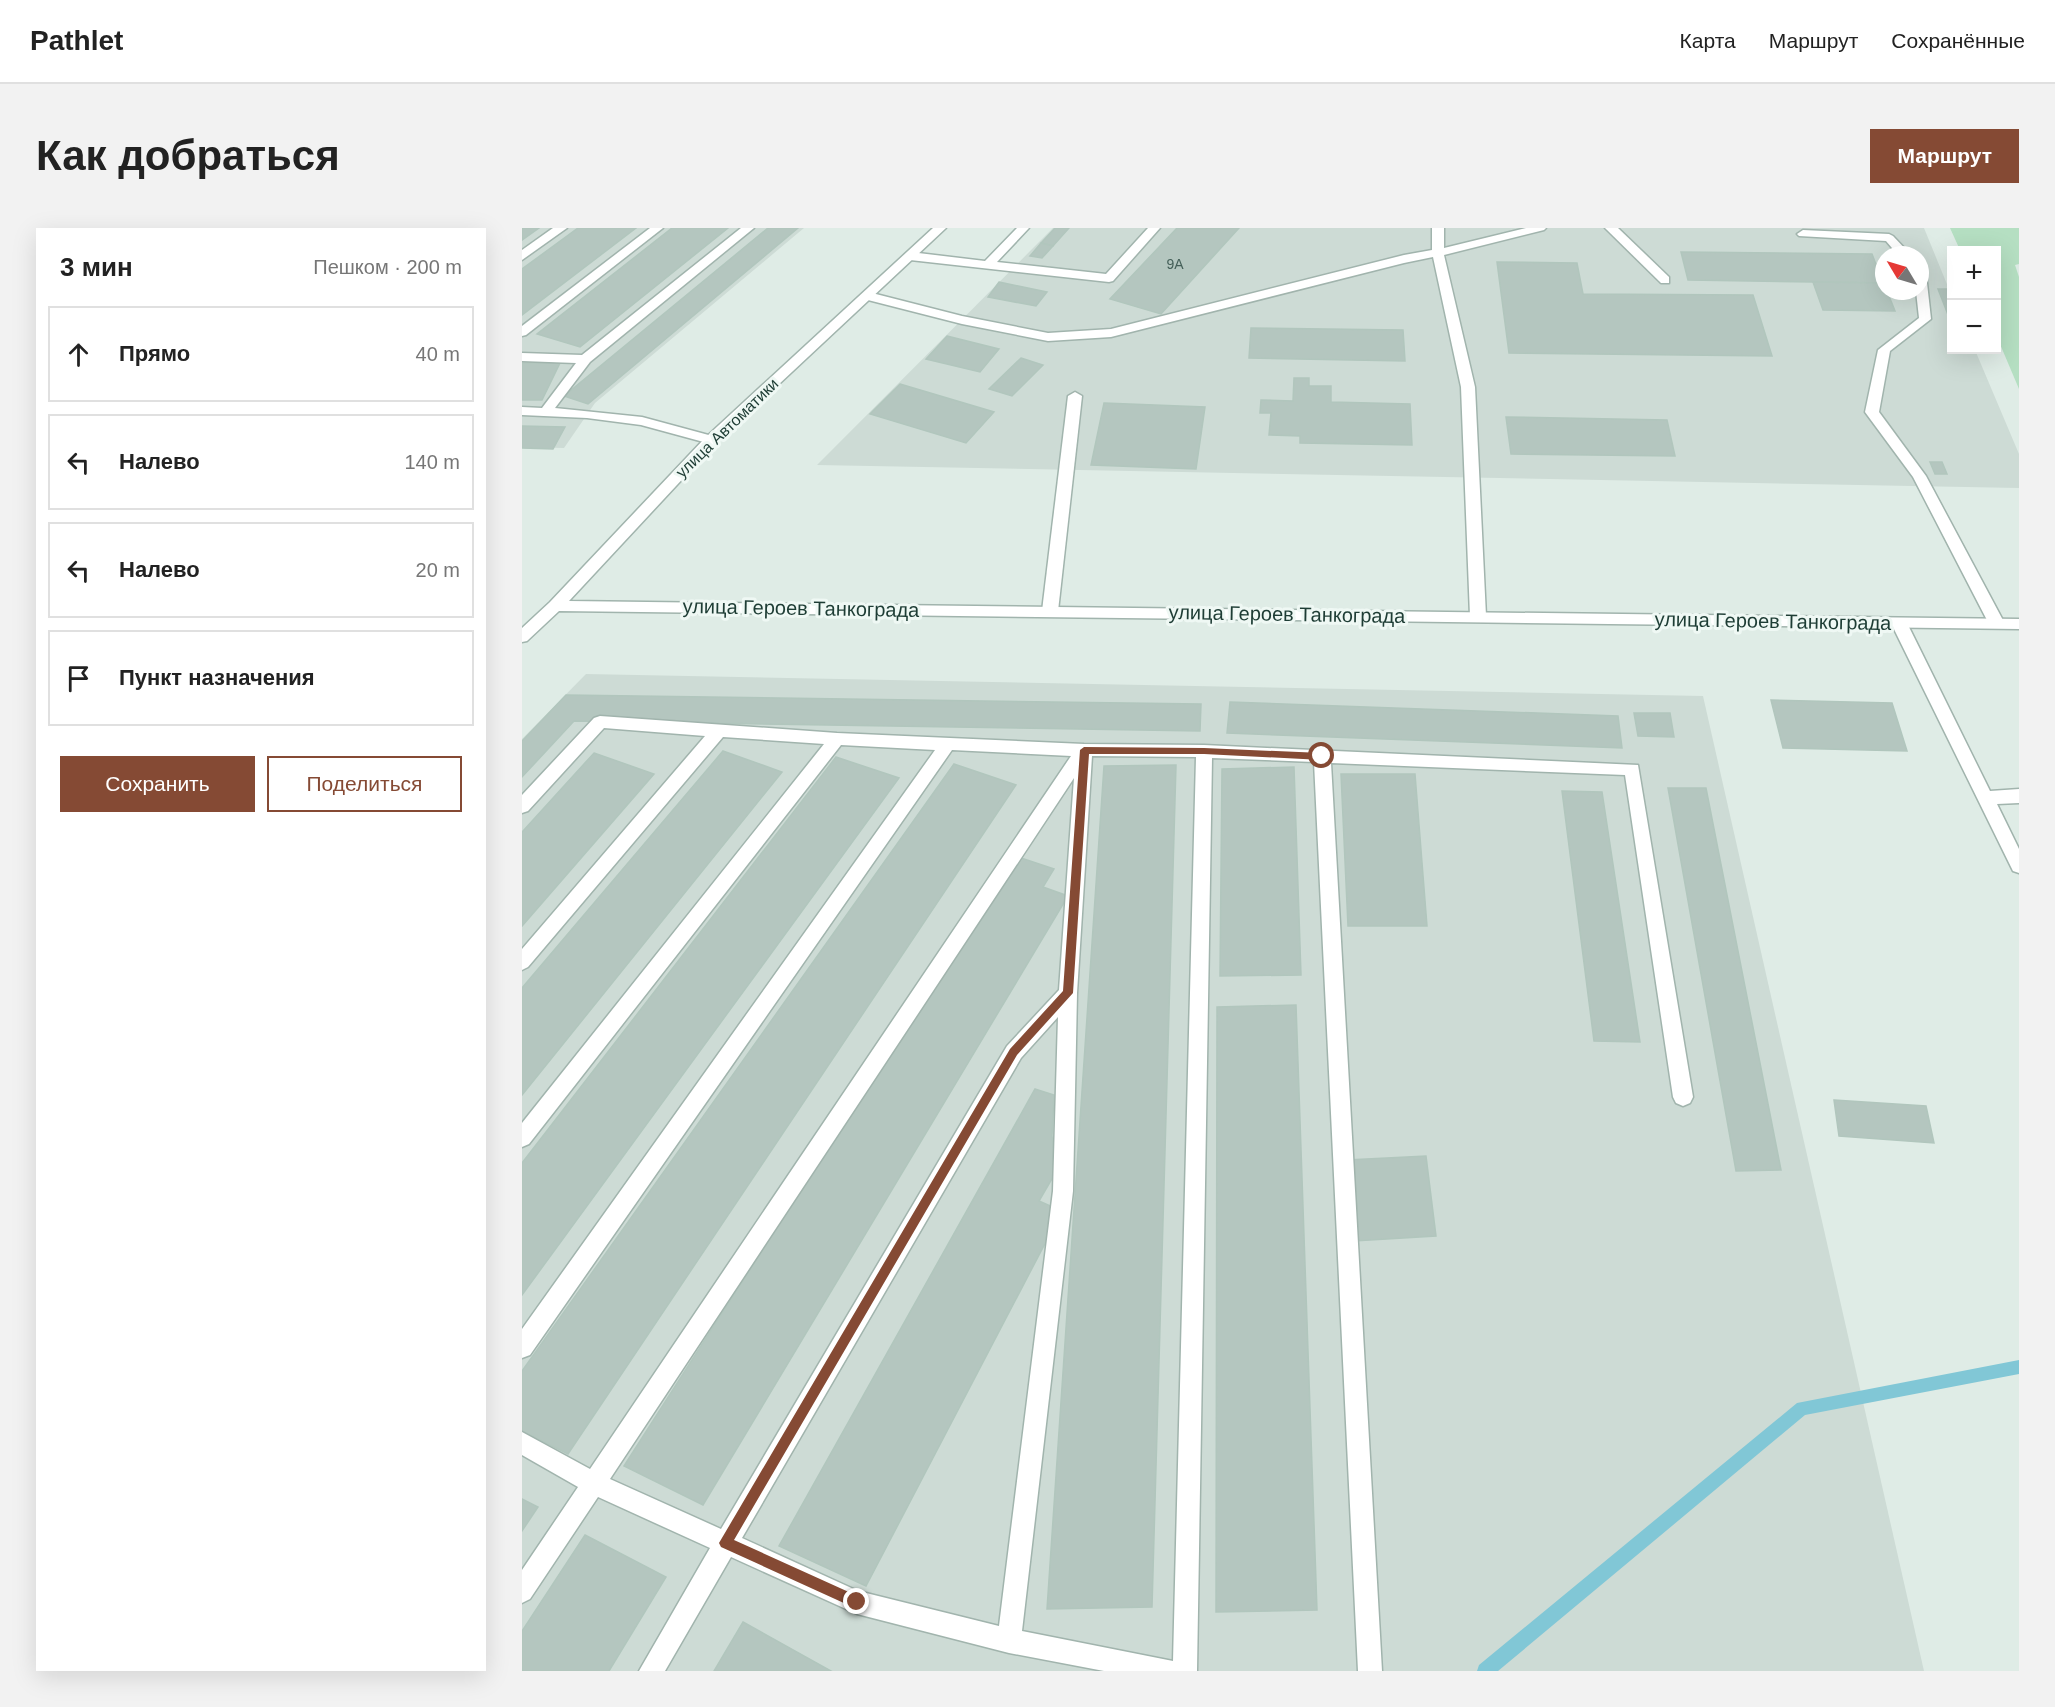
<!DOCTYPE html>
<html lang="ru">
<meta charset="utf-8">
<style>
body{margin:0;font-family:Arial,sans-serif;background:#f2f2f2;color:#222}
.controls{position:absolute;right:18px;top:18px;display:grid;overflow:hidden;border-radius:0px;box-shadow:0 6px 24px #0002}
.controls button{width:54px;height:54px;display:grid;place-items:center;padding:0;border:0;border-bottom:2px solid #e0e0e0;background:#fff;color:#222;font:30px sans-serif}
.compass{position:absolute;left:1353px;top:18px;width:54px;height:54px;border-radius:50%;background:#fff;box-shadow:0 6px 24px #0002;rotate:308deg}
.stop{position:absolute;width:18px;height:18px;margin:-14px;border:4px solid #854a34;border-radius:50%;background:#fff}
.stop.end{background:#854a34;border-color:#fff;box-shadow:0 2px 6px #0008}
.list{margin:0;padding:0;list-style:none}
h2{display:flex;justify-content:space-between;align-items:center;height:78px;margin:0;padding:0 24px;font-size:26px}
h2 small{font-size:20px;font-weight:400;color:#767676}
.list li{display:grid;grid-template-columns:39px 1fr auto;gap:18px;align-items:center;box-sizing:border-box;height:96px;margin:0 12px 12px;padding:0 12px;border:2px solid #e0e0e0;border-radius:0px}
.list b{display:block;font-size:22px;white-space:nowrap}
.list em{font-size:20px;font-style:normal;color:#767676}
.actions{display:flex;gap:12px;padding:18px 24px}
.actions a{flex:1;padding:14px 0;border:2px solid #854a34;border-radius:0px;text-align:center;font-size:21px;color:#854a34}
.actions .main{background:#854a34;color:#fff}
.icon{flex:none;width:33px;height:33px;fill:none;stroke:currentColor;stroke-width:2;stroke-linecap:round;stroke-linejoin:round}
.map{position:relative;flex:none;width:1497px;height:1443px;overflow:hidden;border-radius:0px}
header{display:flex;align-items:center;gap:36px;box-sizing:border-box;height:84px;padding:0 30px;background:#fff;border-bottom:2px solid #e0e0e0}
header strong{font-size:28px}
nav{display:flex;gap:33px;margin-inline-start:auto;font-size:21px}
.intro{display:flex;align-items:center;justify-content:space-between;box-sizing:border-box;height:144px;padding:0 36px}
h1{margin:0;font-size:42px}
.button{padding:15px 27px;border-radius:0px;background:#854a34;color:#fff;font-size:21px;font-weight:700}
main{display:flex;gap:36px;padding:0 36px}
aside{flex:1;background:#fff;border-radius:0px;box-shadow:0 6px 24px #0002}
.map>svg:first-child{display:block}
.built{fill:#cddbd5;fill-rule:evenodd}
.green{fill:#b5dfc2}
.lines{fill:none;stroke-linecap:round;stroke-linejoin:round}
.stream{fill:#81c7d6;fill-rule:evenodd}
.building{fill:#b4c6bf;stroke:#b1c6bd;stroke-width:1.5}
.service-casing{stroke:#a1b4ad;stroke-width:3}
.minor-casing{stroke:#a1b4ad;stroke-width:3}
.service{fill:#fff;fill-rule:evenodd}
.minor{fill:#fff;fill-rule:evenodd}
.route{fill:#854a34}
.labels{text-anchor:middle;dominant-baseline:central;stroke-width:6;stroke-linejoin:round;paint-order:stroke}
.far-number-label{font-size:14px;fill:#445f58}
.far-street-label{font-size:16px;fill:#1e3d35;stroke:#eff8f4}
.street-label{font-size:20px;fill:#1e3d35;stroke:#eff8f4}
</style>
<header>
<strong>Pathlet</strong>
<nav><a>Карта</a><a>Маршрут</a><a>Сохранённые</a></nav>
</header>
<div class="intro"><h1>Как добраться</h1><a class="button">Маршрут</a></div>
<main>
<aside>
<h2>3 мин<small>Пешком · 200 m</small></h2>
<ul class="list">
<li><svg class="icon" aria-label="ahead" viewBox="0 0 24 24"><path d="M12 20V5M6 11l6-6 6 6"/></svg><div><b>Прямо</b></div><em>40 m</em></li>
<li><svg class="icon" aria-label="left" viewBox="0 0 24 24"><path d="M17 20v-9H6M10 6l-5 5 5 5"/></svg><div><b>Налево</b></div><em>140 m</em></li>
<li><svg class="icon" aria-label="left" viewBox="0 0 24 24"><path d="M17 20v-9H6M10 6l-5 5 5 5"/></svg><div><b>Налево</b></div><em>20 m</em></li>
<li><svg class="icon" aria-label="arrive" viewBox="0 0 24 24"><path d="M6 21V4h12l-3 4 3 4H6"/></svg><div><b>Пункт назначения</b></div></li>
</ul>
<div class="actions"><a class="main">Сохранить</a><a>Поделиться</a></div>
</aside>
<div class="map">
<svg width="1497" height="1443" viewBox="0 0 1497 1443">
<rect width="100%" height="100%" fill="#dfece6"/>
<g class="built">
<path d="M0,0H282L73,175L42,220L0,219Z"/>
<path d="M531,0H1402L1429,66L1430,122H1453L1497,226V260L295,237ZM1362,27H1398V63H1362Z"/>
<path d="M64,446L1181,468L1402,1443H0V511Z"/>
</g>
<path class="green" d="M1428,0H1497V36L1493,37L1497,49V161L1475,109L1474,22H1438Z"/>
<g class="lines">
<path class="stream" d="M1497,1132V1146L1283,1187L976,1443H955L957,1437L1275,1175Z"/>
</g>
<g class="building">
<path d="M0,0H17L0,12Z"/>
<path d="M56,0H114L0,87V41Z"/>
<path d="M150,0H206L58,119L15,106Z"/>
<path d="M246,0H276L66,176L42,168Z"/>
<path d="M533,0H547L531,18L519,15Z"/>
<path d="M655,0H717L639,86L588,71Z"/>
<path d="M519,15L531,18L520,30L508,28Z"/>
<path d="M1159,24L1350,26L1361,55L1166,52Z"/>
<path d="M975,34L1055,35L1061,66L1231,67L1250,128L987,125Z"/>
<path d="M477,54L525,64L514,78L466,69Z"/>
<path d="M1291,54L1361,55L1362,63H1365L1373,83L1301,82Z"/>
<path d="M1416,61H1430V97Z"/>
<path d="M729,100L881,102L883,133L727,130Z"/>
<path d="M425,108L477,121L458,144L404,131Z"/>
<path d="M499,130L521,137L490,168L467,161Z"/>
<path d="M0,135H38L20,172H0Z"/>
<path d="M772,150H787V158H809V174L888,176L890,217L778,215V208L747,207L749,185H738L739,172L771,173Z"/>
<path d="M378,156L472,184L444,215L348,186Z"/>
<path d="M582,175L683,179L674,241L569,237Z"/>
<path d="M984,189L1145,192L1153,228L989,226Z"/>
<path d="M0,198L43,199L31,221L0,220Z"/>
<path d="M1408,234H1420L1425,246H1413Z"/>
<path d="M44,467L679,476L678,503L52,493L0,549V513Z"/>
<path d="M1249,472L1370,475L1385,523L1261,520Z"/>
<path d="M708,474L1096,488L1100,520L705,505Z"/>
<path d="M1112,485H1148L1152,509L1116,508Z"/>
<path d="M201,523L260,544L0,867V760Z"/>
<path d="M72,525L132,546L0,698V604Z"/>
<path d="M314,529L377,550L0,1067V935Z"/>
<path d="M432,536L494,557L46,1226L0,1203V1143Z"/>
<path d="M654,537L630,1379L525,1381L582,538Z"/>
<path d="M772,539L779,747L698,748L700,541Z"/>
<path d="M819,546H893L905,698H826Z"/>
<path d="M1146,560H1184L1259,942L1214,943Z"/>
<path d="M1040,563L1080,564L1118,814L1072,813Z"/>
<path d="M493,628L532,641L521,659L546,668L181,1277L102,1238Z"/>
<path d="M774,777L795,1382L694,1384L695,779Z"/>
<path d="M513,861L532,867L530,908L535,942L517,973L540,983L344,1358L257,1318Z"/>
<path d="M1312,872L1404,878L1412,915L1317,908Z"/>
<path d="M904,928L914,1008L832,1013L825,932Z"/>
<path d="M0,1271L16,1279L0,1303Z"/>
<path d="M63,1307L144,1349L87,1443H0V1403Z"/>
<path d="M221,1394L309,1443H192Z"/>
</g>
<g class="lines">
<defs>
<g id="service">
<path d="M31,0H45L0,32V22Z"/>
<path d="M128,0H141L4,107L0,108V98Z"/>
<path d="M219,0H232L68,134L33,180L120,189L194,209L196,212L194,215L189,216L119,197L65,190L0,187V179L20,180L54,135L0,133V125L60,127Z"/>
<path d="M495,0H507L475,34L584,46L626,0H638L591,53L587,54L388,32L382,28L388,24L463,33Z"/>
<path d="M910,0H922V20L1004,0H1024L1022,2L922,27L953,159L964,388L961,392H951L948,388L939,159L911,29L882,35L589,109L526,113L440,96L342,71L340,68L346,64L440,88L526,105L589,101L882,27L910,22Z"/>
<path d="M1083,0H1096L1147,49V55H1139Z"/>
<path d="M1281,2L1367,6L1371,8L1389,27H1376L1364,13L1277,8L1275,6Z"/>
<path d="M1398,42L1404,46L1409,91L1368,123L1357,184L1404,248L1483,396L1480,400H1470L1467,396L1391,249L1343,184L1356,122L1397,90L1394,63H1398Z"/>
<path d="M553,164L560,168L536,383L528,388L520,383L546,168Z"/>
<path d="M1377,390L1382,391L1385,395L1468,563L1497,561V575L1475,576L1497,621V645L1491,643L1369,395L1372,391Z"/>
<path d="M78,488L315,505L562,516L682,517L1116,537L1171,869L1168,875L1161,878L1154,875L1151,869L1103,547L809,535L860,1443H836L792,534L690,530L675,1443H582L487,1425L335,1386L209,1329L143,1443H117L188,1320L76,1269L8,1371L0,1375V1342L56,1259L0,1227V1204L68,1241L549,528L430,522L8,1127L0,1130V1101L413,522L319,517L7,916L0,919V895L302,516L201,509L6,739L0,742V721L183,508L82,500L6,583L0,585V567L72,490ZM570,528L674,529L651,1433L500,1403L551,963L555,765ZM552,550L537,762L485,818L199,1301L88,1251ZM536,789L531,963L477,1398L336,1363L220,1310L499,830Z"/>
</g>
<path id="minor" d="M411,0H424L194,215L47,373L1497,391V401L37,383L5,413L0,414V400L28,374L184,209Z"/>
</defs>
<use href="#service" class="service-casing"/>
<use href="#minor" class="minor-casing"/>
<use href="#service" class="service"/>
<use href="#minor" class="minor"/>
</g>
<path class="route" d="M562,519L682,520L800,525L804,528L800,532L682,526H567L551,765L495,827L212,1312L340,1370L342,1374L340,1379L335,1381L199,1319L197,1315L488,821L541,763L558,522Z"/>
<g class="labels">
<g class="far-number-label">
<text x="653" y="36">9А</text>
</g>
<g class="far-street-label">
<text transform="translate(205 200) rotate(-44)">улица Автоматики</text>
</g>
<g class="street-label">
<text transform="translate(279 380) rotate(1)">улица Героев Танкограда</text>
<text transform="translate(765 386) rotate(1)">улица Героев Танкограда</text>
<text transform="translate(1251 393) rotate(1)">улица Героев Танкограда</text>
</g>
</g>
</svg>
<div class="controls">
<button>+</button>
<button>−</button>
</div>
<svg class="compass" viewBox="-18 -18 36 36"><path d="M0-13l5 13h-10z" fill="#e53935"/><path d="M0 13l5-13h-10z" fill="#767676"/></svg>
<div class="stop" style="left:800px;top:528px"></div>
<div class="stop end" style="left:335px;top:1374px"></div>
</div>
</main>
